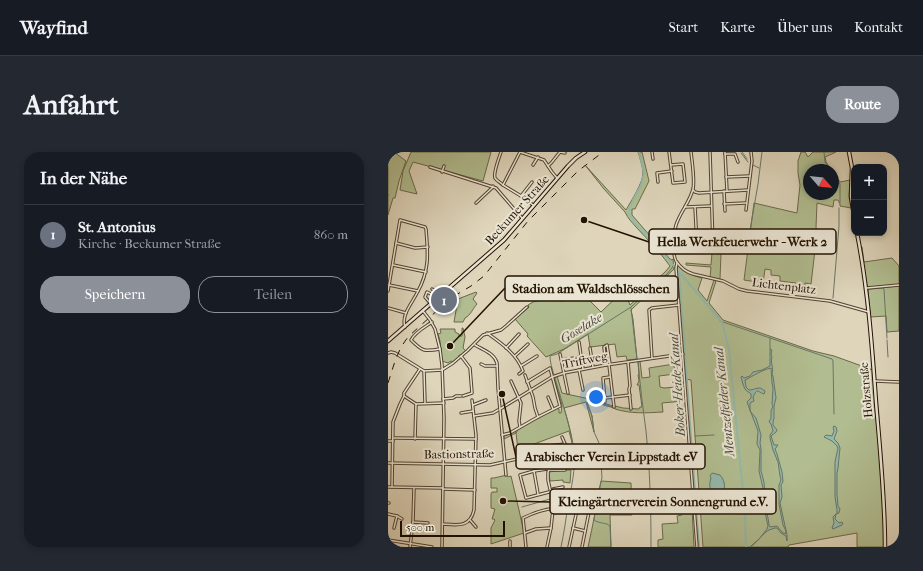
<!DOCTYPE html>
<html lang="de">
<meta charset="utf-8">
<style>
body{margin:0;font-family:"IM FELL French Canon",serif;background:#242831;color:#f1f3f6}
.controls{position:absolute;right:12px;top:12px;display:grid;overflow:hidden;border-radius:8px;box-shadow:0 2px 6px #0003}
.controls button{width:36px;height:36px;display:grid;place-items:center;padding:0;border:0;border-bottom:1px solid #363941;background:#171b24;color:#f1f3f6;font:20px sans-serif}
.compass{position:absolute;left:415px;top:12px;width:36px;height:36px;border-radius:50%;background:#171b24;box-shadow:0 2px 6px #0003;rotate:118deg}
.scale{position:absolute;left:12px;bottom:10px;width:105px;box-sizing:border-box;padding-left:4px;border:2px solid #241201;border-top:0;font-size:11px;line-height:14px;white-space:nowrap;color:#241201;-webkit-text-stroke:3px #eae4d3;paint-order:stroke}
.you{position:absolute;left:208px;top:245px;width:14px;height:14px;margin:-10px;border:3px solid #fff;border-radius:50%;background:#1a73e8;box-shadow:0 0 0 6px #1a73e833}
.badge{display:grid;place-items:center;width:26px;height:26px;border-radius:50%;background:#8c9099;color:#fff;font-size:13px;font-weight:700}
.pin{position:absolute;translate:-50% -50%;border:2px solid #fff;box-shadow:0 1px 4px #0006}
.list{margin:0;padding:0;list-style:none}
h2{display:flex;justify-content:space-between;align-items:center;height:52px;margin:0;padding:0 16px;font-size:17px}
h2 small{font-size:13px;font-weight:400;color:#9ea1a6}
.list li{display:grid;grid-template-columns:26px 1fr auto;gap:12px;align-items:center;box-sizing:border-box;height:60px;padding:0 16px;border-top:1px solid #363941}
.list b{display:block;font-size:15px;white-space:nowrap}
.list p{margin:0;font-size:13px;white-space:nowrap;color:#9ea1a6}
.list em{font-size:13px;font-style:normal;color:#9ea1a6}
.actions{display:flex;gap:8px;padding:12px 16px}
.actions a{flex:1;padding:9px 0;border:1px solid #8c9099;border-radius:16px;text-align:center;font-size:14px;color:#8c9099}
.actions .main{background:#8c9099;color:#fff}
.map{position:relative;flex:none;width:511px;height:395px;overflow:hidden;border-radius:16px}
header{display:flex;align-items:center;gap:24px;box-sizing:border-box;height:56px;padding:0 20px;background:#171b24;border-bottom:1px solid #363941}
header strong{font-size:19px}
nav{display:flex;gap:22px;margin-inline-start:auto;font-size:14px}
.intro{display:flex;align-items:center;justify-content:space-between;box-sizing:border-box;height:96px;padding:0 24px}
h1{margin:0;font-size:28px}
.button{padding:10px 18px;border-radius:16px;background:#8c9099;color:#fff;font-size:14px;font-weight:700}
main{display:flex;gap:24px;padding:0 24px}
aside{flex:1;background:#171b24;border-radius:16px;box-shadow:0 2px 6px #0003}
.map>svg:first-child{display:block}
.green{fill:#b1bd90;stroke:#6a6848}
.water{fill:#94b9ad;stroke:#677668;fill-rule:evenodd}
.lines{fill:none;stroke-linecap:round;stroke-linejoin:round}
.stream{stroke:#677668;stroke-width:1}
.canal{stroke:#94b9ad;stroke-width:2}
.street-casing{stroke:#524330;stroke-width:3.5}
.secondary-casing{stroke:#241201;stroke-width:4.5}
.street{stroke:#eae4d3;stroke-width:1.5}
.secondary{stroke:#eae4d3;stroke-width:2.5}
.rail{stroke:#241201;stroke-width:1;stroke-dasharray:7 7;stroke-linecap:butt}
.labels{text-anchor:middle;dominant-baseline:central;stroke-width:4;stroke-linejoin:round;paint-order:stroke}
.street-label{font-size:12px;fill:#241201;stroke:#eae4d3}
.water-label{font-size:13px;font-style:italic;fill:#4b4c3d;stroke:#eae4d3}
.leader{fill:none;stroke:#241201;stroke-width:1.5}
.callout-dot{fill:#241201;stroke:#eae4d3;stroke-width:1.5}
.callout{fill:#eae4d3;stroke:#241201;stroke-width:1.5}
.callout-label{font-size:13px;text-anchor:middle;font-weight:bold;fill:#241201}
</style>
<header>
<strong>Wayfind</strong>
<nav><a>Start</a><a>Karte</a><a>Über uns</a><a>Kontakt</a></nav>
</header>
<div class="intro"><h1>Anfahrt</h1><a class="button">Route</a></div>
<main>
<aside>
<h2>In der Nähe<small></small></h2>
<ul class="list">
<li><span class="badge" style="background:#6b7280">1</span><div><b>St. Antonius</b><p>Kirche · Beckumer Straße</p></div><em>860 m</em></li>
</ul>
<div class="actions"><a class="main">Speichern</a><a>Teilen</a></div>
</aside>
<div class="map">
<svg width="511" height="395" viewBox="0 0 511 395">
<rect width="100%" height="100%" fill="#ded5bb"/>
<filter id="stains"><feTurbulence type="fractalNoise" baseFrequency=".005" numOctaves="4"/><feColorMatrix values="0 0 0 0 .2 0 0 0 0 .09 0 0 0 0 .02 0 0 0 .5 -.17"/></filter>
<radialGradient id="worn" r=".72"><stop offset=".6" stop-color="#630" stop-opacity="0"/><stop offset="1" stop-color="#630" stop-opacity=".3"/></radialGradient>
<g class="green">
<path d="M0,0H6L18,9L11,29L7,46H5L0,63Z"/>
<path d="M23,0H103L95,29L25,10L21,19L29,42L12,38L15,19Z"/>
<path d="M250,0H254L261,29L247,57H244V63L282,107L284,108L285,107L286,117L243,158L245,167L249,207L239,208L238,204L229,205L227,192L202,195L200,182L176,197L158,205L139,184L140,182L127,167L141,155L140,153L145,150L156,147L161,142H162L168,148L173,149L198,145L213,160L236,138L242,153L278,119L282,114C272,100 260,88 248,75C244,70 240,67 237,60L216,37L197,13L238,58C243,49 255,31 255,21C255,16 252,6 250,0Z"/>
<path d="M413,0H417L420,5L425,0H448L437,5L438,10L443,18H421V42H445V20L452,30L462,28L461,45L463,56L452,54V52L450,48H446L445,55L429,51L428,75L429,81L423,132L417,131V135L408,134V131L392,129V124L383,123V118L377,117L375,131L356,128L366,51L409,61L412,33L410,21V9Z"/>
<path d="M473,95H474L476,110L504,106L511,114V133L479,135Z"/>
<path d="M324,101L333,102L332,127L322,126L323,115L298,113V111L323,113Z"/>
<path d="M290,113C297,119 304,124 314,126L310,138L319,149L326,128L328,129L321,151L335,168L425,199L446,204L485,218L495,344L496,395H469V381L401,393L400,395H315L303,228L297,227L289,114Z"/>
<path d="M511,134V179L499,180L498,164L482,165L480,137Z"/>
<path d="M88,140L89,141L85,147L89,152C85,156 83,163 77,166L75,170H66L70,147Z"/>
<path d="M74,176H75L77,185L75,196L78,199L73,204L71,203V205L65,210L63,209L60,211L54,209L52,189L50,182L53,181L52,177H67V180L71,182V184H74Z"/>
<path d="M250,209H252L254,226L262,225L261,216L286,212L287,222L271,224L272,235L276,236L288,235V239L296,238V249L274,251L275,260C258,261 243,262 227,257V254L235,256L251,257L252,255H254L251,233H249L251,229L250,223H251Z"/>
<path d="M169,224L174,241L197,246H204L206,247L209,249L225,254L226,256L205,250L199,251L204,264L206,280L198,250L176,256C182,276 187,296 186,318V298L181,279L130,298L128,281L116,287V284L127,279L128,281L129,280V278L149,266H151L152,265L169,256L171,257V261H173L174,253L166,226Z"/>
<path d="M177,318H183L182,331L175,330V328L162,329L161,320Z"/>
<path d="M119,323L120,325L123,324L131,358L136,381L103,392V376L107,368L106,367H104L107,357L103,356V342L104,340H109V336H103V326H106Z"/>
<path d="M213,329L243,331L244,363H222L223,395H200C205,373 209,351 213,329Z"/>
<path d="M304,357L306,395H270V388L275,387L274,372L290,371L289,364L294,363L293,358Z"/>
</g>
<g class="water">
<path d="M382,197L384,198L383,202L384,205C382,210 386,216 384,222L385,224L388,246L386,254V266L385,270V273L389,278L388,280L383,284L386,293H390L387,297L389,302L394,320L395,330L393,333L394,345L392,351L399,383V389L398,384L393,381L389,376H387C385,377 383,377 381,378C376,380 369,391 362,395L372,386L379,377L380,374L376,356L375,336L371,319L372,298L369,292L370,279L359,250L363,246V242C361,240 358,239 357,237C355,234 354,228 353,225L354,224L356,226L362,224L365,220L374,218L382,214C382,208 382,203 382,197ZM383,216L384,231L385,236L384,252L385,254L383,259V266L381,270L383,272L385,279L382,283V286L385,298L390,310L392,324L393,328L391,333V352L395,373L398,379L397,382L394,380L389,374L382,375L381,373L380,366L378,357L376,330L373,319V297L372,291L373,283L368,266L362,259V251L366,249L365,245C370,235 369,240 376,242L377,239C370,233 368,238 361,238L358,235L357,228C365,224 374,218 383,216Z"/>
<path d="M446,274L448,275L449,279L446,287L450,291L452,296L450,316L449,321V342L450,354L452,357L451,361L448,362L447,367L451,371L454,370L455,371L454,373L445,377L444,376L446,371L445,365L449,361V358L447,345V310L450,296L449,294L444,289L436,285L438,283L444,284L446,279L445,275Z"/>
<path d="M324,321L332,323C338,330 337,337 335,345L337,346L336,362L335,361V347C325,341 319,339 323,326L322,324Z"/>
</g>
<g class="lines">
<g class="stream">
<path d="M354,0L359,7"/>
<path d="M374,0L370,32L361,84L362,85L426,100"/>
<path d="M436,0L437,10L443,18"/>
<path d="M353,1L360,10"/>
<path d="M365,13L371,16"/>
<path d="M445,21L452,32V51"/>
<path d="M0,43H1"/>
<path d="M481,137L495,136L496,137L499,186"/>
<path d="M445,146L451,74V56"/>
<path d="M243,156L249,207"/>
<path d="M332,169L444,207L445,209L446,262"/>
<path d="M382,186V197"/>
<path d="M499,188L500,205"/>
<path d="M250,210C252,233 255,256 258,279C262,318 263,356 263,395"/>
<path d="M307,284L326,283"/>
<path d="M211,291L206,280L204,264L199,250L205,249L225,255"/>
<path d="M212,293L214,326L209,346L206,368C211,372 218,370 222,374L223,395"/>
<path d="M133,314L159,308H183"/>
<path d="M134,355L162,347L180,345"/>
<path d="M173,395C176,381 178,367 180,353C183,336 188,317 186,299C183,276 175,253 168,230C166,222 162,212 162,204L169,202L243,155L279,122L284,116L285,112"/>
</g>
<g class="canal">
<path d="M251,0L256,21L253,33L245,48L240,61L248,72L286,114"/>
<path d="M289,118L291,120L311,395"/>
<path d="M291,120L334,170L341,198L357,361L358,395"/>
</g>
<defs>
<g id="street">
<path d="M113,0C111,6 105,21 107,26C109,29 113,31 115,33"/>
<path d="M132,0L115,33L133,44L145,53"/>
<path d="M132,0L156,8L164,20L169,26"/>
<path d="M264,0L265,7"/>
<path d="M281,0L285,31L297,30L295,12L283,13"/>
<path d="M303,0C304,10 307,28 305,37C302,50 292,60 288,73C286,81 284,102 288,109C292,115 298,120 305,122L335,129L351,137L359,139L442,149L481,160"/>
<path d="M337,0L339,39"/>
<path d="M337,2H347L350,10"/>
<path d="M145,13L150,5"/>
<path d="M160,14L164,10L172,0L177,1"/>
<path d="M42,15L108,36L134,66"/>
<path d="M54,20L56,14"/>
<path d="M338,25L362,24"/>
<path d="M270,30L269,21L284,19"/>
<path d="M305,38L307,40L311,41L360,38"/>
<path d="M336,39L337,59"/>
<path d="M133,44L144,30"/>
<path d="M88,51L104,36L105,34"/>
<path d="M336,52L358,51"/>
<path d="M297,55L323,54"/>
<path d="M307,55L309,93H325L322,0"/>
<path d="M358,58L364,9L363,0"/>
<path d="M8,91L27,96L40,95"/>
<path d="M325,99V93"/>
<path d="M289,111L288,116L309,395"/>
<path d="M5,113L38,120"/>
<path d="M1,133L30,139"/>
<path d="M479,136L511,133"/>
<path d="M0,139L12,68L37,75L38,77C40,101 42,118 29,141C24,151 13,163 17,175"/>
<path d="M279,147L290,146"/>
<path d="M43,152L37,145L39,140L45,143L47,139L44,137"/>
<path d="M0,156L18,161"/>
<path d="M35,159L42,168L47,177L52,197L54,213L56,266L54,395"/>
<path d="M44,170C37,175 27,180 23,188C34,199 36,200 52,197"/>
<path d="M99,181C113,191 129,202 135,219L131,222"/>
<path d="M191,190L195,217"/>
<path d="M87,193C95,198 106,201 109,211L110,236L118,323"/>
<path d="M118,196L131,182"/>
<path d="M202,196L205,215"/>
<path d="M0,201L3,200L7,201L36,219L54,218L65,211L79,199L95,183L113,178L118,174L139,155"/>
<path d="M172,202L180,241"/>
<path d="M73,204L82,216L84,241L75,244"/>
<path d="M127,204L140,192"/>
<path d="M264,206L261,158L264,156L291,153"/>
<path d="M174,208L193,205"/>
<path d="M240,210L242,234L241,237L243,257"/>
<path d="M93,212L97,214H109"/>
<path d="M218,213L216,195L219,193L222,212"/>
<path d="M221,213L226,255"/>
<path d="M133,214L149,204"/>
<path d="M191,218L195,238"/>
<path d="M36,219L37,251"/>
<path d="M137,223L145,245L147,256L150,265"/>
<path d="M123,229L133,251L131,269L132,275"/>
<path d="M487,229L511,230"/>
<path d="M16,244L28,252L56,251"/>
<path d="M160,245L165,257"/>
<path d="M217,246L242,243"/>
<path d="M55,247L65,246L68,244H73"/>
<path d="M217,250L215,226L222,225"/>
<path d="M85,253L98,248"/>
<path d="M112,257L164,225L176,221L218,213L295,202"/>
<path d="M73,261L85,259"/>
<path d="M86,264L105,261L110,258"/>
<path d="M114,283L122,281L150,265L172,254L162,216L139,230"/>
<path d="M174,285L177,292V304"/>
<path d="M6,286L88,287"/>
<path d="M27,287L28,252"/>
<path d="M0,289H5"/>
<path d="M160,294L177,292"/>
<path d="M161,306L177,304L184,305"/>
<path d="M0,311L102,313L160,300L162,316L160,320V328L162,337L164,340L166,348L163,376L159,395"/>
<path d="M146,319L150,342"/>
<path d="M0,335L55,336"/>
<path d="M4,335L5,270L12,252L16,244V241L32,217"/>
<path d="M175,335L165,337L161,340L138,346L132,323L146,319L159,317L163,318H177"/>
<path d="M55,337L87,338"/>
<path d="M0,351H1"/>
<path d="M0,362L9,364L6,376"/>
<path d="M9,364L14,367"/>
<path d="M82,368L88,375"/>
<path d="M25,370L40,371"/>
<path d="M55,372C69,373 82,376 86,358L88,283L84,248"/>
<path d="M185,376L197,379"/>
<path d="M137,381L148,377L163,376"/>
<path d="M0,388L44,395"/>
<path d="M22,395L25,370L26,336"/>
<path d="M122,395V389"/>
<path d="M138,395L135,366C157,355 177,353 201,359"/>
<path d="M181,395L189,358L190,345"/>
<path d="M194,395L204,345"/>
</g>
<g id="secondary">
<path d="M461,0L464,16L463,44L466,64"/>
<path d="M469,81C480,137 484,193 488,250C492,298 497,346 497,395"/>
<path d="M0,189L116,88L180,14L188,6L197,0"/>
</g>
</defs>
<use href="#street" class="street-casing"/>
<use href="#secondary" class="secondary-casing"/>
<use href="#street" class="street"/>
<use href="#secondary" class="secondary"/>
<path class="rail" d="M0,231C6,213 9,198 21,184L63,146L83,134L96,124L140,69L190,19L215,0"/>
</g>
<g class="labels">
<g class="street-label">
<text transform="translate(129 58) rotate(-48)">Beckumer Straße</text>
<text transform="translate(396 134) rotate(7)">Lichtenplatz</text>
<text transform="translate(197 208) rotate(-11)">Triftweg</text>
<text transform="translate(478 238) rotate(-95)">Holzstraße</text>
<text transform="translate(71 302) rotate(-1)">Bastionstraße</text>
</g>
<g class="water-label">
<text transform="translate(193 176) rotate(-31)">Goselake</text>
<text transform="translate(289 233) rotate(-94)">Boker-Heide-Kanal</text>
<text transform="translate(336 250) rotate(-96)">Mentzelfelder Kanal</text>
</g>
</g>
<path class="leader" d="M196 68L261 90M62 194L117 136M114 242L128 305M115 349L162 350"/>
<g class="callout-dot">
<circle cx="196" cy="68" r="4"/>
<circle cx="62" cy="194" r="4"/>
<circle cx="114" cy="242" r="4"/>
<circle cx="115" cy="349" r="4"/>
</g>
<g class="callout">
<rect x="261" y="77" width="187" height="25" rx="4"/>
<rect x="117" y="124" width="173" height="25" rx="4"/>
<rect x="128" y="292" width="189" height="25" rx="4"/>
<rect x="162" y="337" width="226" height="25" rx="4"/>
</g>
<g class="callout-label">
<text x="354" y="94">Hella Werkfeuerwehr - Werk 2</text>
<text x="203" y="141">Stadion am Waldschlösschen</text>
<text x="223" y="309">Arabischer Verein Lippstadt eV</text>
<text x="275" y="354">Kleingärtnerverein Sonnengrund e.V.</text>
</g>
<rect width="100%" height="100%" filter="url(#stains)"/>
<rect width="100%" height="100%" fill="url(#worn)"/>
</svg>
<div class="controls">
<button>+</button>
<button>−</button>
</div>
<svg class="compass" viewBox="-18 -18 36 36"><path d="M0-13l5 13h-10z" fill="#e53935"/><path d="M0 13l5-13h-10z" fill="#9ea1a6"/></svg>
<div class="scale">500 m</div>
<div class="you"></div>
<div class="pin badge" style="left:56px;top:148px;background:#6b7280">1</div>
</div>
</main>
